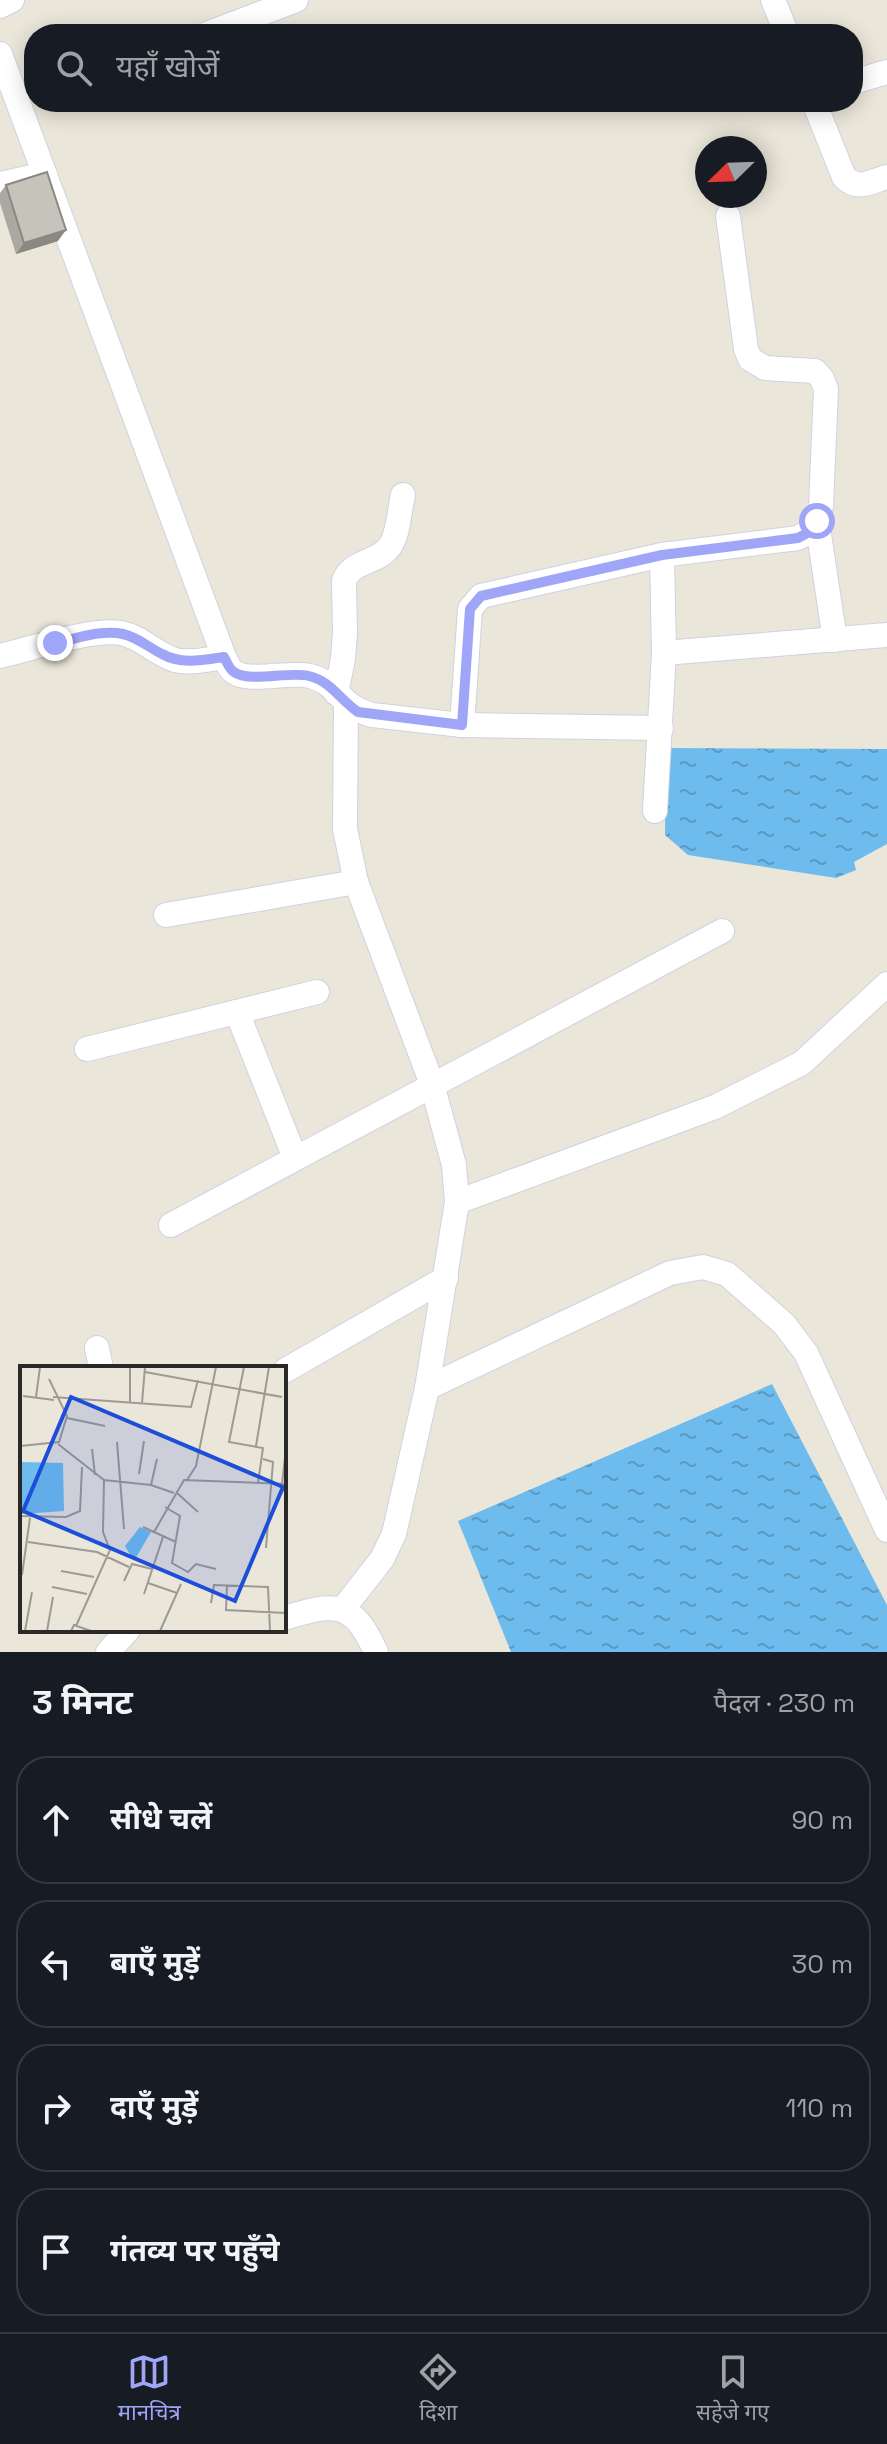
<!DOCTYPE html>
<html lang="hi">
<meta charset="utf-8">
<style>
body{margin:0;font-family:"Space Grotesk","Noto Sans Devanagari",sans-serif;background:#20242c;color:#f1f3f6}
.compass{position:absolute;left:695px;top:136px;width:72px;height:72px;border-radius:50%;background:#171b24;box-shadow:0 4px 20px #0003;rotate:247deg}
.stop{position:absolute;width:24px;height:24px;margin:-18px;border:6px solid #9fa6f7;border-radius:50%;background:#fff}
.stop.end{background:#9fa6f7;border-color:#fff;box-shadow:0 2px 8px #0008}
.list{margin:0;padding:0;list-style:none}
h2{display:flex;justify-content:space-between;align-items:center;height:104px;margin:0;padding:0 32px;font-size:34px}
h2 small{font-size:26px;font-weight:400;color:#9ea1a6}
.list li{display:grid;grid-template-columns:52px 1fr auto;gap:24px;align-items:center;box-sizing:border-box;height:128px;margin:0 16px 16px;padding:0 16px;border:2px solid #363941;border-radius:32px}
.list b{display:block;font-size:30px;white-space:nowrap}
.list em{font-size:26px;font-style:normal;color:#9ea1a6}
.icon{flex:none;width:44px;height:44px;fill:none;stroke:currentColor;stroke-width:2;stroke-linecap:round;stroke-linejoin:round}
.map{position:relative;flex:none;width:887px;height:1652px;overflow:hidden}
.search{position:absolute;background:#171b24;box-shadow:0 4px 20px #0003;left:24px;right:24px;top:24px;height:88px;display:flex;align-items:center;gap:20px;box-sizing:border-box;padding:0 28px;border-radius:32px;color:#9ea1a6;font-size:30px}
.sheet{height:680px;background:#171b24}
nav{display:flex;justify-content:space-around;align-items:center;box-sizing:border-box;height:112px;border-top:2px solid #363941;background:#171b24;font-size:22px;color:#9ea1a6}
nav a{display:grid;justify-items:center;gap:4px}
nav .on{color:#9fa6f7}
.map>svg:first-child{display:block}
.water{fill:url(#water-ripples)}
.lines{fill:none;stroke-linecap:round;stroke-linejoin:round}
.street-casing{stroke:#d0d1e2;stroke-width:26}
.street{stroke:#fff;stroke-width:24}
.wall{fill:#aaa8a0}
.shaded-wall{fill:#8b8882}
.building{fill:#c6c3ba;stroke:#8b8882;stroke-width:2}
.route{stroke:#9fa6f7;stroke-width:10}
.inset-road{fill:none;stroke:#9d9a93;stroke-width:2}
.view{fill:#1d4ed8;fill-opacity:0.15;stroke:#1d4ed8;stroke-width:4}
.inset-edge{fill:none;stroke:#292929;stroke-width:4}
</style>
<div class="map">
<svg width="887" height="1652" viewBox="0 0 887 1652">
<defs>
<pattern id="water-ripples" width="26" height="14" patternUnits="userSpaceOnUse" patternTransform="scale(2)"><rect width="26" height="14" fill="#6ebced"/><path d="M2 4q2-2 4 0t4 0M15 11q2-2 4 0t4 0" fill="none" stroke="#5a99c0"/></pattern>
</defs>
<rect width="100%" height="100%" fill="#ebe6da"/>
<g class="water">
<path d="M666,748L887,749V844L854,862L856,870L836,878L688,855L665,835Z"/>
<path d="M772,1384L887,1605V1652H511L458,1521Z"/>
</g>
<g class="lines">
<defs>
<g id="street">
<path d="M773,0L787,34"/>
<path d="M0,6L12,0"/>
<path d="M207,34L296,0"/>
<path d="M0,54L224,657C227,662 229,669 234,672C249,683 290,671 310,676C338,683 340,707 372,715L462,725L661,728"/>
<path d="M853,82L887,72"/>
<path d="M814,102L844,177C857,191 870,182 887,177"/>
<path d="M0,184L45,174"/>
<path d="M817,521L835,640"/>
<path d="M664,653L887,635"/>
<path d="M0,656C31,649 91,628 121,633C142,637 155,654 175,660C190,664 209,659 224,657"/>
<path d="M336,693L343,659L345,633L344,581C351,560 378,564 390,546C399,533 399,511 403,495"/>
<path d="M462,725L470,609L481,596L662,555L798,538C813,530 817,523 821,506L826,389L822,379L815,371L765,368L750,359L746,349L728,216"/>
<path d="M655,811L664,653L662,555"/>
<path d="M166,915L356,882"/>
<path d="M237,1012L295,1158"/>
<path d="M87,1049L317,992"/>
<path d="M457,1202L715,1107L802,1063L887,984"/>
<path d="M171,1225L722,931"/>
<path d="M97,1348L101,1368"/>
<path d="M286,1370L446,1278"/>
<path d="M427,1388L670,1273L703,1267L727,1274L784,1324L806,1353L887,1530"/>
<path d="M343,1609L382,1559L394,1534L427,1388L457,1202L454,1165L432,1084L356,882L345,829L346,704"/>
<path d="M284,1618C334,1603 352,1599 376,1652"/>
<path d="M108,1652L128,1630"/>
</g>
</defs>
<use href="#street" class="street-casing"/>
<use href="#street" class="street"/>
</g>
<path class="wall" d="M6,185L58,241L16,254L0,203V193Z"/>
<path class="shaded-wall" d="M66,230L58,241L16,254L24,243Z"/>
<path class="building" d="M47,172L66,230L24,243L6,185Z"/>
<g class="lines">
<path class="route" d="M55,643C76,639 101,629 123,634C139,638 148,647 162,654C182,665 203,660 224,657C227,662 229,669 234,672C249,683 289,671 309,676C331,681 340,700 358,712L462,725L470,609L481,596L662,555L798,538L811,531L817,521"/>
</g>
<g transform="translate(20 1366)">
<rect width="266" height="266" fill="#ebe6da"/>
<path d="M2,96L43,97L44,145L2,148ZM120,161L131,166L114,195L105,180Z" fill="#6ebced"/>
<path class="inset-road" d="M224,1L209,76L243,82L238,117M125,6L262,31M3,30L34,34M16,31L20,1M33,31L171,41L178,14M110,36V1M122,37L125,1M47,52L85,60M97,76L104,163M38,78L84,114L131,119L154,127M0,80L39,76L47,50L29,13M236,80L249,1M266,82L262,118L266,129M72,83L75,109M243,93L253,96L246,182M119,108L124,75M167,114L176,100L196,1M131,119L137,93M157,127L178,146M145,141L160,150L152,197L168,206L176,198L196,203M0,150L46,151L60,145L62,101M123,161L156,176M134,166L164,114L266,118M8,176L77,186L109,201M41,205L74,211M2,209L10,152M104,215L112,198L132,203M128,217L157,227M207,220L206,244L266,247M32,221L67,228M124,228L143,171M191,237L194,219L248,221L250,265M56,260L90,184L83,166L84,114M5,265L12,226M27,265L33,231M51,265L54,259L71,265M140,265L161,218"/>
<path class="view" d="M51,31L263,121L215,235L3,145Z"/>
<rect width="266" height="266" class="inset-edge"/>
</g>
</svg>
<svg class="compass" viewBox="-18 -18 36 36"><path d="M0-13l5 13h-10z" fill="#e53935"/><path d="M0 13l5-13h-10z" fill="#9ea1a6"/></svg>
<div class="stop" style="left:817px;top:521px"></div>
<div class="stop end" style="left:55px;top:643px"></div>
<div class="search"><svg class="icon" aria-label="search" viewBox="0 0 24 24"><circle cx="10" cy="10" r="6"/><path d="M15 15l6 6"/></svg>यहाँ खोजें</div>
</div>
<section class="sheet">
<h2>3 मिनट<small>पैदल · 230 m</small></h2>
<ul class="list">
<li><svg class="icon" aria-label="ahead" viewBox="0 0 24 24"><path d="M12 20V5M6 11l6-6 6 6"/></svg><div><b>सीधे चलें</b></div><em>90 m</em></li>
<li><svg class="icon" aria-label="left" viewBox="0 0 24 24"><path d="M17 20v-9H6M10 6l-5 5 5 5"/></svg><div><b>बाएँ मुड़ें</b></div><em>30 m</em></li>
<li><svg class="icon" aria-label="right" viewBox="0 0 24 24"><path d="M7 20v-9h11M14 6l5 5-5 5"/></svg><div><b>दाएँ मुड़ें</b></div><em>110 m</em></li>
<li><svg class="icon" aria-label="arrive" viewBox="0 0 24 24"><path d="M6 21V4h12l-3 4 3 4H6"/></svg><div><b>गंतव्य पर पहुँचे</b></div></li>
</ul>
</section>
<nav>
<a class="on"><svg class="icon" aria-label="map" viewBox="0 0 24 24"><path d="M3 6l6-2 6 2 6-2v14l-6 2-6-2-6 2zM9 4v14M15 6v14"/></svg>मानचित्र</a>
<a><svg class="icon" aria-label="directions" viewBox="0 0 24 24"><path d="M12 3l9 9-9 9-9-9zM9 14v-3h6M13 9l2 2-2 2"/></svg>दिशा</a>
<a><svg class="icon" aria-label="saved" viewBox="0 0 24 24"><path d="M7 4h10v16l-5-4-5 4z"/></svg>सहेजे गए</a>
</nav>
